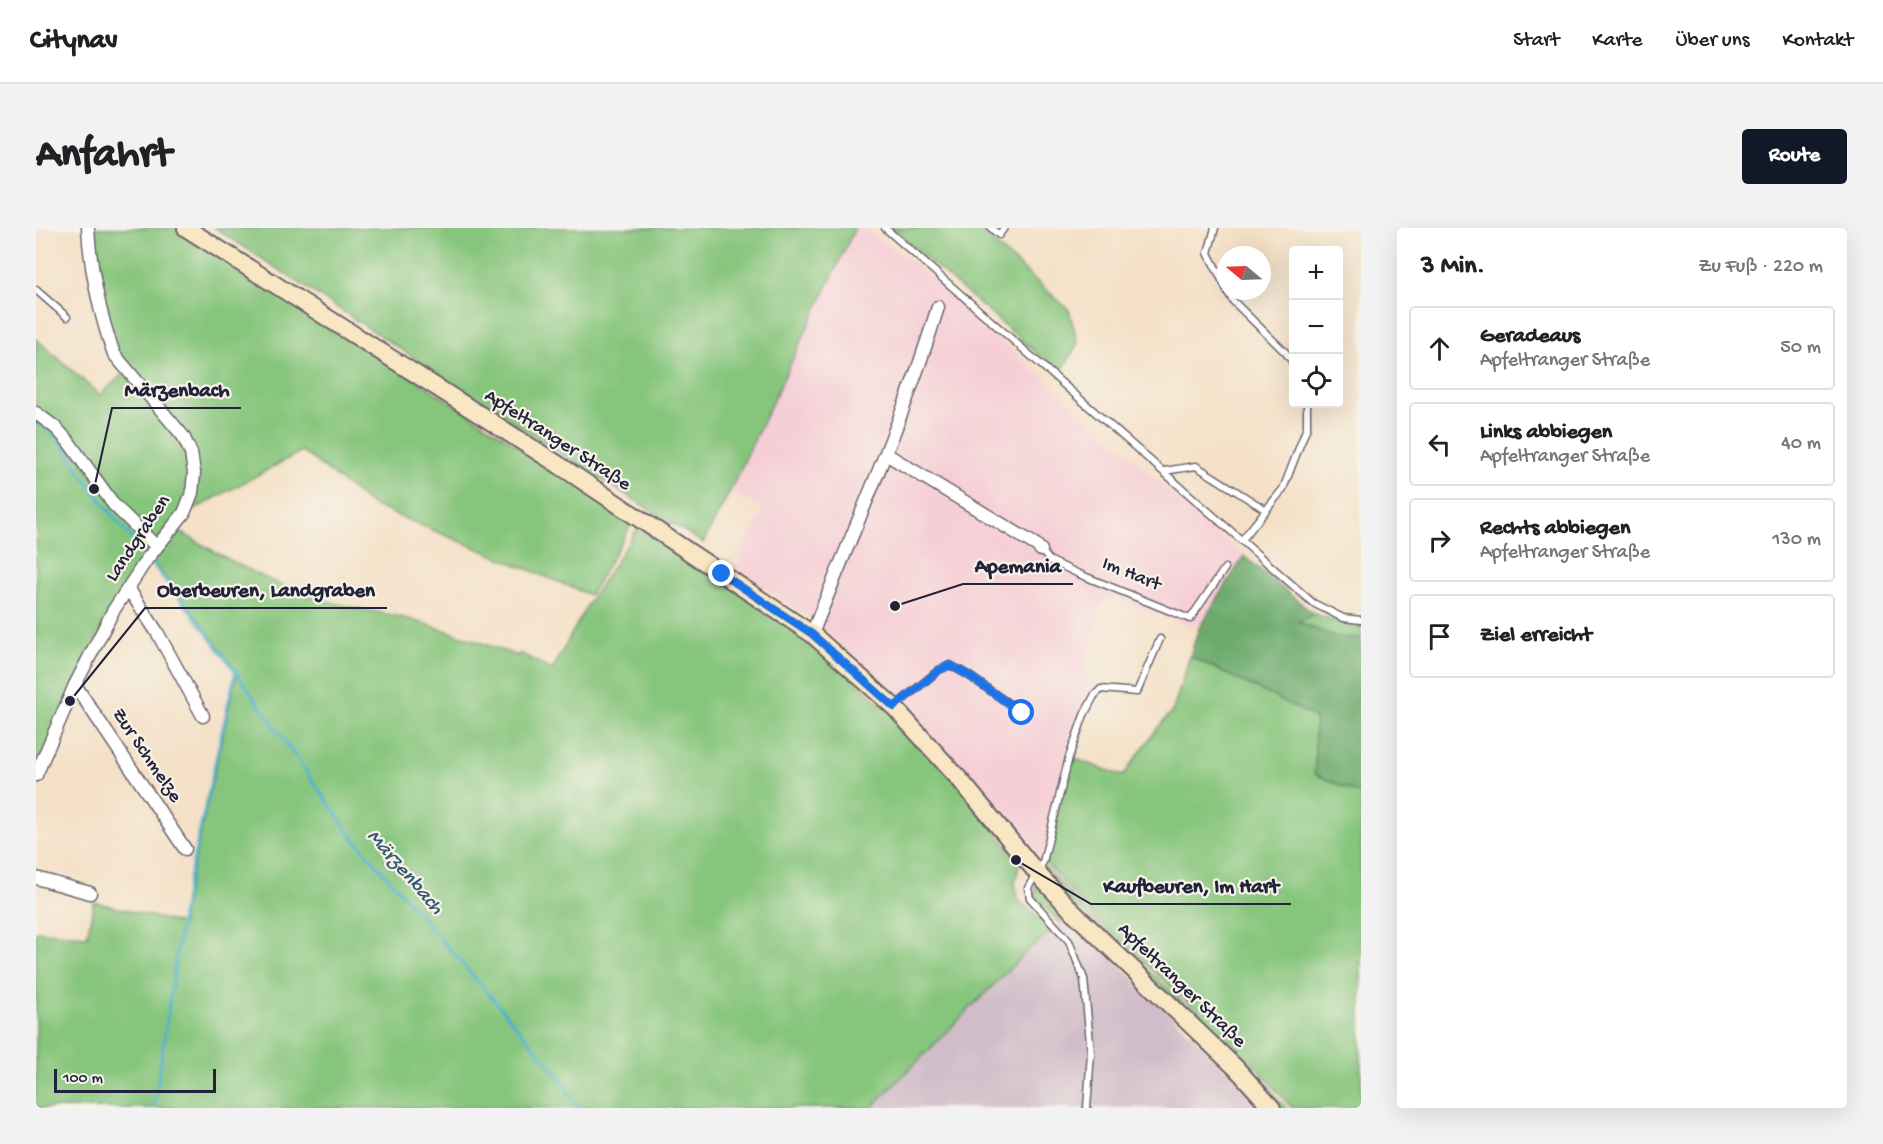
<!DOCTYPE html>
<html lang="de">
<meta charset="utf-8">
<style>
body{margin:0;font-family:"Gochi Hand",sans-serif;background:#f2f2f2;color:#202124}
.controls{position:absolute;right:18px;top:18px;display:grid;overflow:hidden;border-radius:6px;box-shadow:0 6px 24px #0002}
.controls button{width:54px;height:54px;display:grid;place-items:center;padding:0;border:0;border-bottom:2px solid #e0e0e0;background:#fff;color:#202124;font:30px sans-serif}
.compass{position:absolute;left:1181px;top:18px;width:54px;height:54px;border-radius:50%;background:#fff;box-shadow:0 6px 24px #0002;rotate:289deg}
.scale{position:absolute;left:18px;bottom:15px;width:162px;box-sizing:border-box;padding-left:6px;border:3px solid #22223b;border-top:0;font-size:16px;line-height:21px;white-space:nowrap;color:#22223b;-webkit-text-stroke:4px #f7f3e8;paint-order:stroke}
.stop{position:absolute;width:18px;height:18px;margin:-14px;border:4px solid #1a73e8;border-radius:50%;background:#fff}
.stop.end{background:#1a73e8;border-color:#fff;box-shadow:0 2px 6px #0008}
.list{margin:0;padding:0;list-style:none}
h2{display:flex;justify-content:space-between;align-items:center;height:78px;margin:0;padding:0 24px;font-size:26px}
h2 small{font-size:20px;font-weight:400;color:#757577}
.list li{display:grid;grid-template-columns:39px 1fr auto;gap:18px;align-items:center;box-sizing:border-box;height:84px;margin:0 12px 12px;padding:0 12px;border:2px solid #e0e0e0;border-radius:6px}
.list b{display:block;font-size:22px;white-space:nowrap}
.list p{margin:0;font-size:20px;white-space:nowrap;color:#757577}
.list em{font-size:20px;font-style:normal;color:#757577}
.icon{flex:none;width:33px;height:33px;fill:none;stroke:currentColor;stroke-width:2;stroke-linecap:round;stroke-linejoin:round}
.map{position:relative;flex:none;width:1325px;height:880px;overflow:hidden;border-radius:6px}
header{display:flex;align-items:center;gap:36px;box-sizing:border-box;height:84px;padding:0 30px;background:#fff;border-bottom:2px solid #e0e0e0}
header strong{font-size:28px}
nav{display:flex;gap:33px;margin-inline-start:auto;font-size:21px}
.intro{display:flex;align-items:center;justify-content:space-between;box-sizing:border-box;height:144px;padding:0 36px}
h1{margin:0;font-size:42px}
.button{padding:15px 27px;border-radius:6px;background:#111827;color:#fff;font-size:21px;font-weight:700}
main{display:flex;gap:36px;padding:0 36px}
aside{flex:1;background:#fff;border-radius:6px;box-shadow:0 6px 24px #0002}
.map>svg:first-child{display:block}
.built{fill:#f6cfd6}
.industrial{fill:#d1bdc9}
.green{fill:#86c57c;stroke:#54745c;stroke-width:1.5}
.forest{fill:#6caa6c;stroke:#476654;stroke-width:1.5}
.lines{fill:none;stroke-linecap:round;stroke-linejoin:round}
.stream{stroke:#4db0cc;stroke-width:3}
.lane-casing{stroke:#6c646c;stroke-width:9}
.street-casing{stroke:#6c646c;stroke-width:15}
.secondary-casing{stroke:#6c646c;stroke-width:20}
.lane{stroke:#fff;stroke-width:6}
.street{stroke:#fff;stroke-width:12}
.secondary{stroke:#f9e7c3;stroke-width:16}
.route{stroke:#1a73e8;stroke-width:8}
.labels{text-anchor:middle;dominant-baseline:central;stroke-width:4.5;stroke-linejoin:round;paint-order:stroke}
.street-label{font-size:20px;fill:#22223b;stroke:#f7f3e8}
.water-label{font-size:21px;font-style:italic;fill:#335b75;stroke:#f7f3e8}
.leader{fill:none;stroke:#22223b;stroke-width:2}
.callout-dot{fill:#22223b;stroke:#f7f3e8;stroke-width:2}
.callout-label{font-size:21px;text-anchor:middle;font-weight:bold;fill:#22223b;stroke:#f7f3e8;stroke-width:4.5;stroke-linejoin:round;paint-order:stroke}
</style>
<header>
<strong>Citynav</strong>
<nav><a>Start</a><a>Karte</a><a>Über uns</a><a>Kontakt</a></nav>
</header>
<div class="intro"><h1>Anfahrt</h1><a class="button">Route</a></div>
<main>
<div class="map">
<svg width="1325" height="880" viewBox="0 0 1325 880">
<rect width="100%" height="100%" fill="#f7f3e8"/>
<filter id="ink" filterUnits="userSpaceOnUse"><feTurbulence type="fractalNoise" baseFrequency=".0167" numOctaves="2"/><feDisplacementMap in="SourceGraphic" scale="12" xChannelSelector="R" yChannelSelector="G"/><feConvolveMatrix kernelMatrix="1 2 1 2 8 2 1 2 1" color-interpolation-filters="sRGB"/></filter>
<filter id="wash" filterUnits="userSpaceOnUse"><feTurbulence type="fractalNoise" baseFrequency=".008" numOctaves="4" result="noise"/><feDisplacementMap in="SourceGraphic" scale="24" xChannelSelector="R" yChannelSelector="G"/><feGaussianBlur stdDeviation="1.35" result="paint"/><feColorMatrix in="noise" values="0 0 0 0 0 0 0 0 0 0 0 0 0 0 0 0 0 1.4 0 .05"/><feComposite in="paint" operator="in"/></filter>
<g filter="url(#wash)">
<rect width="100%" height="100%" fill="#f4e0c6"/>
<path class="built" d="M819,0H829L895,48L1182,306L1208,328L1163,400L1070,368L1046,443L1064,460L1031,528L1007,631L933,546L866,473L781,395L699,340L726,281L693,265Z"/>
<path class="industrial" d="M1033,687L1230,880H835L991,723Z"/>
<g class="green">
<path d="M56,0H145L598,292L554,367L336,277L266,223L150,286L158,225L81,125L66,70Z"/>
<path d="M179,0H819L693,265L667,315L529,228Z"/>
<path d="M855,0H940L1033,82L1042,115L1027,141H1019Z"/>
<path d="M0,111L64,167L89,144L144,208L155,246L145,284L120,314L0,184Z"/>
<path d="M0,188L19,201L116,319L0,540Z"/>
<path d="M603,298L773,409L855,485L922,556L984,634L979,655L983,673L1017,701L991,723L835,880H0V703L51,708L58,674L146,696L149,674L201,444L160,388L113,330L139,301C181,326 224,350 270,367C301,378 333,382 364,389C405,399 443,414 482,428L484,425L516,442L552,376Z"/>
<path d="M1278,386L1325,400V410C1302,413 1281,402 1261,393Z"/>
<path d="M1154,428L1279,489V546L1325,566V880H1256L1212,830L1058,688L1009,634L1034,529L1087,548L1123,498L1137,482Z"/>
<path d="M1008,638L1055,689L1208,832L1250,880H1242L1005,645Z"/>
<path d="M1004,655L1033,687L1024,695L999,669V660Z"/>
</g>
<path class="forest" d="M1208,328L1278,386L1262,394C1282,402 1303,413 1325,410V567L1279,546V489L1154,428L1163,400Z"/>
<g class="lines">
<g class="stream">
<path d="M0,194L15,205L28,218L39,237L76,287L108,325"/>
<path d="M116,335L159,389L200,444L314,606L521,845L542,880"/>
<path d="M118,880L148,674L199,446"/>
</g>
</g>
</g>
<g filter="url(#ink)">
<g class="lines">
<defs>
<g id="lane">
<path d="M849,0L1277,375L1307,390L1325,392"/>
<path d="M955,0L963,7L968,0"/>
<path d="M1179,0L1172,25L1190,60"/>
<path d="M0,62L31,89"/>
<path d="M1191,63L1197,73L1250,125L1258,136"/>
<path d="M1128,243L1160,238L1230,282"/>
<path d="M1206,312L1247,261L1271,199V176"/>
<path d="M1005,322L1013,332L1043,346L1154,391L1189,340"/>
<path d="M858,479L903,442L914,437L932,447L986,485"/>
<path d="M1051,880L1055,825L1048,751L1033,713L994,670L992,660L1007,634L1033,529L1048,487L1058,468L1065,461L1101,464L1124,411"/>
</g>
<g id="street">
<path d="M0,185L20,200L32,213L78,277L120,318"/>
<path d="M850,226L1000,317L1005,322"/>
<path d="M92,360L121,404L167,488"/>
<path d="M776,406C819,297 868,191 902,79"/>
<path d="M39,457L149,621"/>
<path d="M0,547L39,457L77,383L111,331L148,285L156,265L158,245L155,225L147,208L78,126C64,88 54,40 52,0"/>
<path d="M0,650L54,665"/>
</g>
<path id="secondary" d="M150,0L523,237L776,406L858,479L925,553L1002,646L1037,684L1200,840L1236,880"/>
</defs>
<use href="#lane" class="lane-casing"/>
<use href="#street" class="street-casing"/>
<use href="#secondary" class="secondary-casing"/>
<use href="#lane" class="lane"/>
<use href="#street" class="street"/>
<use href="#secondary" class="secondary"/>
</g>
</g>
<g class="lines" filter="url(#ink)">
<path class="route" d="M686,346L776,406L858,479L903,442L914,437L932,447L986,485"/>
</g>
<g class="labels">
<g class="street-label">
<text transform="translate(521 213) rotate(33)">Apfeltranger Straße</text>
<text transform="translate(103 311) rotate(-56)">Landgraben</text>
<text transform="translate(1095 347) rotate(22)">Im Hart</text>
<text transform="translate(110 528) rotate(56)">Zur Schmelze</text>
<text transform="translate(1145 758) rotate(44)">Apfeltranger Straße</text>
</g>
<g class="water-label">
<text transform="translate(368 645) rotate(49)">Märzenbach</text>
</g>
</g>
<path class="leader" d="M58 261L76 180H205M859 378L927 356H1037M34 473L109 380H351M980 632L1055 676H1255"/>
<g class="callout-dot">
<circle cx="58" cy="261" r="6"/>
<circle cx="859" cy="378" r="6"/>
<circle cx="34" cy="473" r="6"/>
<circle cx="980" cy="632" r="6"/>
</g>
<g class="callout-label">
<text x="141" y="168">Märzenbach</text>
<text x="982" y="344">Apemania</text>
<text x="230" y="368">Oberbeuren, Landgraben</text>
<text x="1155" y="664">Kaufbeuren, Im Hart</text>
</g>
</svg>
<div class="controls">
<button>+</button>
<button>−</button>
<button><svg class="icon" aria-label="locate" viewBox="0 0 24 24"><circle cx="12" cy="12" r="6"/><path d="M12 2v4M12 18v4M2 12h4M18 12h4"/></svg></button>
</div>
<svg class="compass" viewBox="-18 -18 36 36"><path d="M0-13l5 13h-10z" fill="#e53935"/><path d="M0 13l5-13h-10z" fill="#757577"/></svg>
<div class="scale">100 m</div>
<div class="stop" style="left:986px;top:485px"></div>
<div class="stop end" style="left:686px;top:346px"></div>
</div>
<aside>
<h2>3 Min.<small>Zu Fuß · 220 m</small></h2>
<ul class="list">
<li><svg class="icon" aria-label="ahead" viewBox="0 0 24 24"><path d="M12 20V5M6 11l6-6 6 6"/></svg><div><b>Geradeaus</b><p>Apfeltranger Straße</p></div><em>50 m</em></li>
<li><svg class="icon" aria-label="left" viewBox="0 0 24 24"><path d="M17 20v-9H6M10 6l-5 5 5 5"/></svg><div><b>Links abbiegen</b><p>Apfeltranger Straße</p></div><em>40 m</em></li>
<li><svg class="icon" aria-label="right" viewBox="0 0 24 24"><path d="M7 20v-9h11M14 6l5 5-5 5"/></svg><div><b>Rechts abbiegen</b><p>Apfeltranger Straße</p></div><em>130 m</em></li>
<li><svg class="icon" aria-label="arrive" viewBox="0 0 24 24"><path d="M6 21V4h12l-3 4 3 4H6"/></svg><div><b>Ziel erreicht</b></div></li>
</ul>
</aside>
</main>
